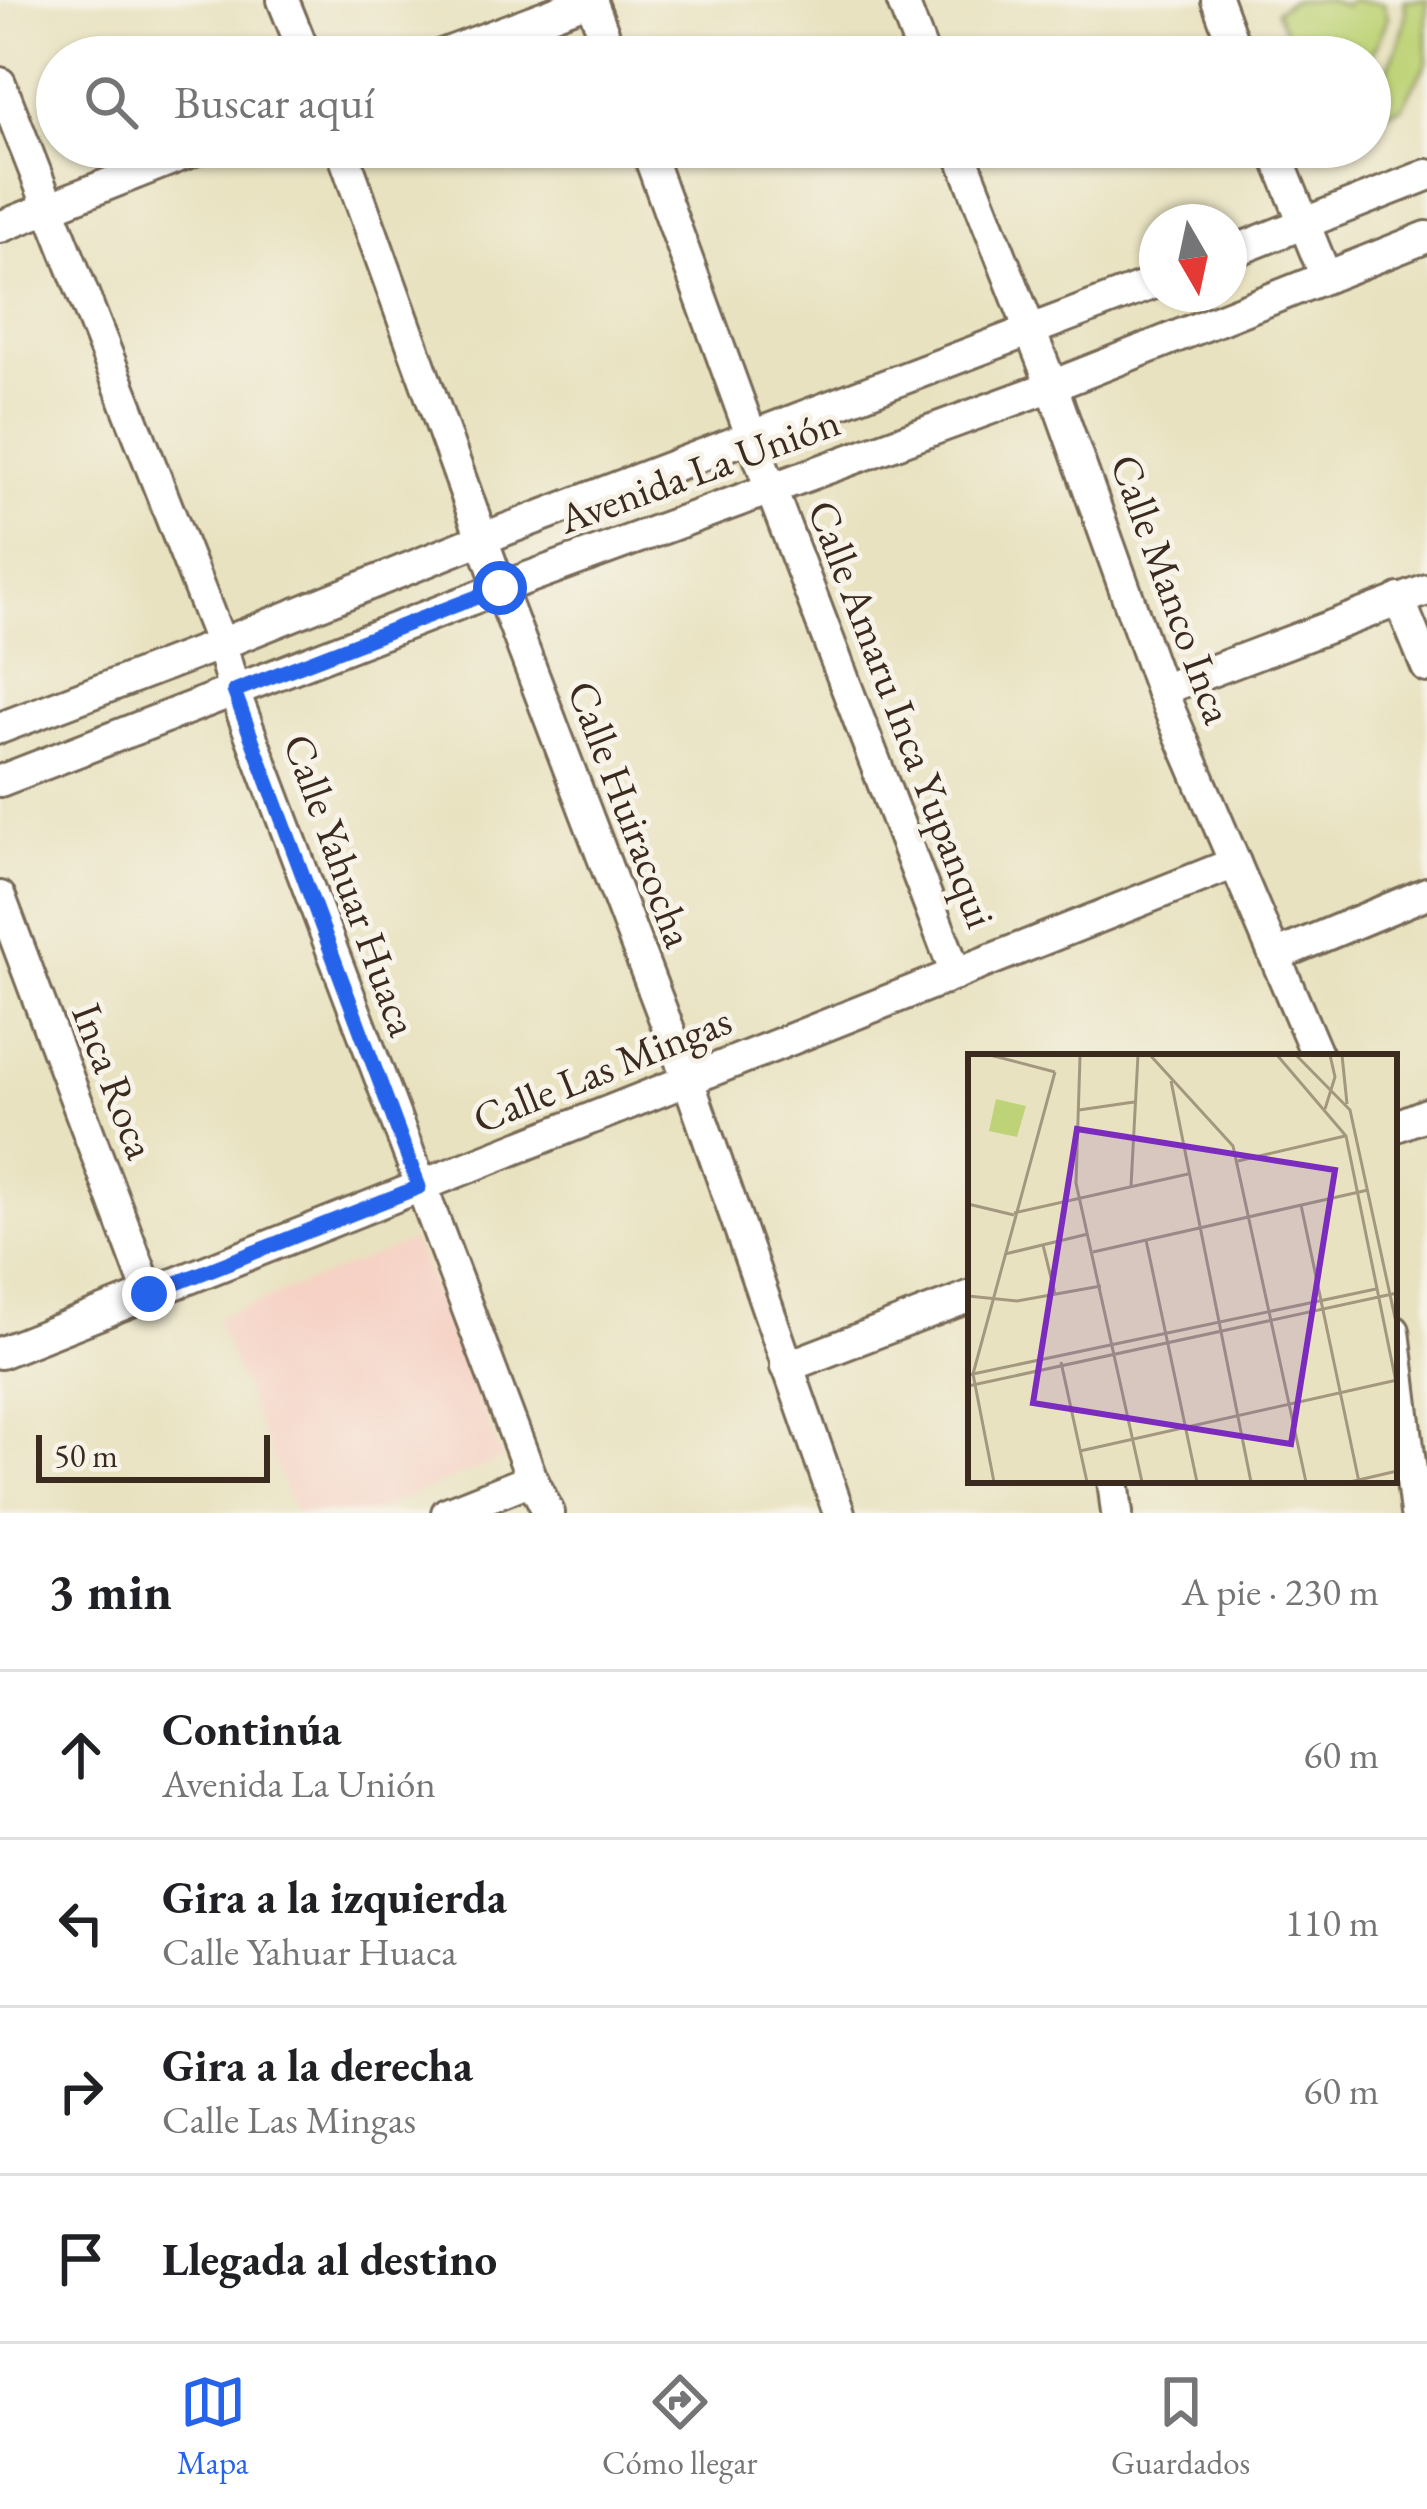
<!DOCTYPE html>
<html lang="es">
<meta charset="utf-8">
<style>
body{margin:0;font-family:"EB Garamond",serif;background:#f2f2f2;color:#202124}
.compass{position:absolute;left:1139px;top:204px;width:108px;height:108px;border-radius:50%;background:#fff;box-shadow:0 3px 9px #0004;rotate:171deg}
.scale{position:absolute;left:36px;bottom:30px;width:234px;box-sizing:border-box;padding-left:12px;border:6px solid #3b2a1e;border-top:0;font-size:33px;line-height:42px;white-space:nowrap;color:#3b2a1e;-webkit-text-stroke:9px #f7f3e8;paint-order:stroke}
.stop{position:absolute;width:36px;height:36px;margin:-27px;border:9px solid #2563eb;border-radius:50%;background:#fff}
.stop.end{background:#2563eb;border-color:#fff;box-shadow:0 3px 12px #0008}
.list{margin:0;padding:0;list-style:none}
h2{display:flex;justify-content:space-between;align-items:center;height:156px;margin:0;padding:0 48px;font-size:51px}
h2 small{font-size:39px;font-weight:400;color:#757577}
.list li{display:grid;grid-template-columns:78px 1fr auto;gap:36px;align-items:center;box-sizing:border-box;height:168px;padding:0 48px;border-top:3px solid #e0e0e0}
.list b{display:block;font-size:45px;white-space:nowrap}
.list p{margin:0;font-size:39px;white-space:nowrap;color:#757577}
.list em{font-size:39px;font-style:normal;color:#757577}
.icon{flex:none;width:66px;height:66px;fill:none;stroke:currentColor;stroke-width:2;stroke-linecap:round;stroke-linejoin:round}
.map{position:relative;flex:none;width:1427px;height:1513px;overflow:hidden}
.search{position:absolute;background:#fff;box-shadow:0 3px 9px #0004;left:36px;right:36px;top:36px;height:132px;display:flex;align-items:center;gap:30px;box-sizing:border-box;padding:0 42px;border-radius:66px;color:#757577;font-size:45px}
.sheet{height:828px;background:#fff}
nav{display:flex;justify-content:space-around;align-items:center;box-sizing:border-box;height:168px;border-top:3px solid #e0e0e0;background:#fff;font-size:33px;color:#757577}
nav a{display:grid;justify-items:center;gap:6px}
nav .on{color:#2563eb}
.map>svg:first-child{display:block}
.built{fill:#f6d1c5}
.green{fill:#bed377;stroke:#7c7e4a;stroke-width:3}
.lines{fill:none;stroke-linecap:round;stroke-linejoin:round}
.minor-casing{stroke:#786a57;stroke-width:36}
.minor{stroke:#fff;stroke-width:30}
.route{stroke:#2563eb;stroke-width:15}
.labels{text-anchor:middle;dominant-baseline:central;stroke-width:10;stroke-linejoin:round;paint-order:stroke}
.street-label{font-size:42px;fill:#3b2a1e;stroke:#f7f3e8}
.inset-road{fill:none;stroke:#a3987f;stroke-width:3}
.view{fill:#7b2cbf;fill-opacity:0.15;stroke:#7b2cbf;stroke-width:6}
.inset-edge{fill:none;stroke:#3b2a1e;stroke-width:6}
</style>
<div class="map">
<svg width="1427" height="1513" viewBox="0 0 1427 1513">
<rect width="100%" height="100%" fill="#f7f3e8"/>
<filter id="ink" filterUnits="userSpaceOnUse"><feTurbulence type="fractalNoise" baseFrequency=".00833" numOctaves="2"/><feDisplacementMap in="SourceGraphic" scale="24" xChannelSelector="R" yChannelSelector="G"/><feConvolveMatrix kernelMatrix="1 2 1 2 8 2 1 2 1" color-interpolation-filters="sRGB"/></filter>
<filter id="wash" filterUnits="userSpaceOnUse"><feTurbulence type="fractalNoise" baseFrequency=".004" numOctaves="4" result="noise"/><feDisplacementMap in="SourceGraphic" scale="48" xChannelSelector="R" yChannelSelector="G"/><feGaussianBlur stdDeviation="2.7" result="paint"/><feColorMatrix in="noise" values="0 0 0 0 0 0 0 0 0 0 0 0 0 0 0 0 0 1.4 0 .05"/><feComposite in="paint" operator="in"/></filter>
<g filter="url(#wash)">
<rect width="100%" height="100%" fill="#e8e2c0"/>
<path class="built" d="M413,1240L502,1459L368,1513H295L216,1319Z"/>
<g class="green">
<path d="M1292,0H1327L1346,6L1349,0L1384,3L1388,18L1370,60L1296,57L1276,10Z"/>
<path d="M1404,0H1427V62L1402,107L1370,118V108C1381,81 1412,27 1404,0Z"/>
</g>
</g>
<g filter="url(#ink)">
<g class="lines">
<defs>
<g id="minor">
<path d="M283,0L306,57"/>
<path d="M591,0L612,57"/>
<path d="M902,0L924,57"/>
<path d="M1217,0L1238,57"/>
<path d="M436,57L588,0"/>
<path d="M0,83L221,644L234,691L532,1479L549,1513"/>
<path d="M341,147L500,588L688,1080L839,1513"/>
<path d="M646,147L770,487L956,974"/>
<path d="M958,147L1052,386L1161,690L1318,1057"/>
<path d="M1273,147L1326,277"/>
<path d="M0,227L202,147"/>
<path d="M1229,253L1427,175"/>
<path d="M1399,599L1427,667"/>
<path d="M1161,690L1427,590"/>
<path d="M0,728L221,644L484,538L1157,282"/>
<path d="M0,781L500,588L1052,386L1427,237"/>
<path d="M0,897L149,1294"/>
<path d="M1275,956L1427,893"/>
<path d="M1394,1127L1427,1114"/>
<path d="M1394,1331L1416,1513"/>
<path d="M0,1353L1235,863"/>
<path d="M786,1367L971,1296"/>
<path d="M1113,1480L1117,1513"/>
<path d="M447,1513L532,1479"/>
</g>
</defs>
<use href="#minor" class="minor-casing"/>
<use href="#minor" class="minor"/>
</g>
</g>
<g class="lines" filter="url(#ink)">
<path class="route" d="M149,1294L419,1187L234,691L500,588"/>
</g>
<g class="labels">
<g class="street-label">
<text transform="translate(699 470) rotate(-20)">Avenida La Unión</text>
<text transform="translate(1172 589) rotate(70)">Calle Manco Inca</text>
<text transform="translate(902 714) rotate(69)">Calle Amaru Inca Yupanqui</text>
<text transform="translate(631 814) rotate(69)">Calle Huiracocha</text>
<text transform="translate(351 885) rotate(70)">Calle Yahuar Huaca</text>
<text transform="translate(602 1069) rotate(-22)">Calle Las Mingas</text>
<text transform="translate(114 1081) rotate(69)">Inca Roca</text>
</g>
</g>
<g transform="translate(968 1054)">
<rect width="429" height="429" fill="#e8e2c0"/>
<path d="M28,45L58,52L49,83L21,77Z" fill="#bed377"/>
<path class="inset-road" d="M22,1L87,18M182,1L265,92L338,428M309,1L378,82L429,333M328,1L382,56L429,273M374,1L379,50M112,3L108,129L174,428M203,27L283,428M357,55L367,23L362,1M111,56L166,48M270,107L377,82M163,132L170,1M0,150L46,161M333,151L391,428M46,159L220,120M178,186L229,428M75,191L87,240M125,198L400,136M37,200L120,180M0,242L49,247L133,232M93,308L119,428M0,321L408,235M0,332L429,239M112,397L429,326M26,428L5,320L87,18M382,428L429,417"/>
<path class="view" d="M109,75L367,116L323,390L65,349Z"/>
<rect width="429" height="429" class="inset-edge"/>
</g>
</svg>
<svg class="compass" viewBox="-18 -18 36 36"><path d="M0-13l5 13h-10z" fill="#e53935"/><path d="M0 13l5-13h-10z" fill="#757577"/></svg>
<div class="scale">50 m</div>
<div class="stop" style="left:500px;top:588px"></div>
<div class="stop end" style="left:149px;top:1294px"></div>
<div class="search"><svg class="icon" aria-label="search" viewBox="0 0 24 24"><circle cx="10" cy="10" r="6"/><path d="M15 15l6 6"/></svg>Buscar aquí</div>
</div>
<section class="sheet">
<h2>3 min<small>A pie · 230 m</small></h2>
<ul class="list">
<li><svg class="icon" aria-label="ahead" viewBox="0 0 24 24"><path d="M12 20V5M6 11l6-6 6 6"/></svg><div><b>Continúa</b><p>Avenida La Unión</p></div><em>60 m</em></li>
<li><svg class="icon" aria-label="left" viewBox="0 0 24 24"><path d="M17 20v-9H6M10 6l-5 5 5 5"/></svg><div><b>Gira a la izquierda</b><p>Calle Yahuar Huaca</p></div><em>110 m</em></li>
<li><svg class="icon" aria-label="right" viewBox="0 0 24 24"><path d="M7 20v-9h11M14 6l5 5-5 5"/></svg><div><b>Gira a la derecha</b><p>Calle Las Mingas</p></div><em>60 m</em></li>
<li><svg class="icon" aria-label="arrive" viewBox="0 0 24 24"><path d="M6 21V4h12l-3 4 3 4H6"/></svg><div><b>Llegada al destino</b></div></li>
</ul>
</section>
<nav>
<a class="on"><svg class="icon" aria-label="map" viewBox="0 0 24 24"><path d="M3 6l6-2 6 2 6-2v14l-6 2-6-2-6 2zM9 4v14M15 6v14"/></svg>Mapa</a>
<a><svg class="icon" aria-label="directions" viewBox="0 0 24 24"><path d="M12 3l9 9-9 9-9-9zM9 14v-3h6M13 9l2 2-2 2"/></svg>Cómo llegar</a>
<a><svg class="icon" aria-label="saved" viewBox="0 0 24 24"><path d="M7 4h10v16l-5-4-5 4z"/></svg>Guardados</a>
</nav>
